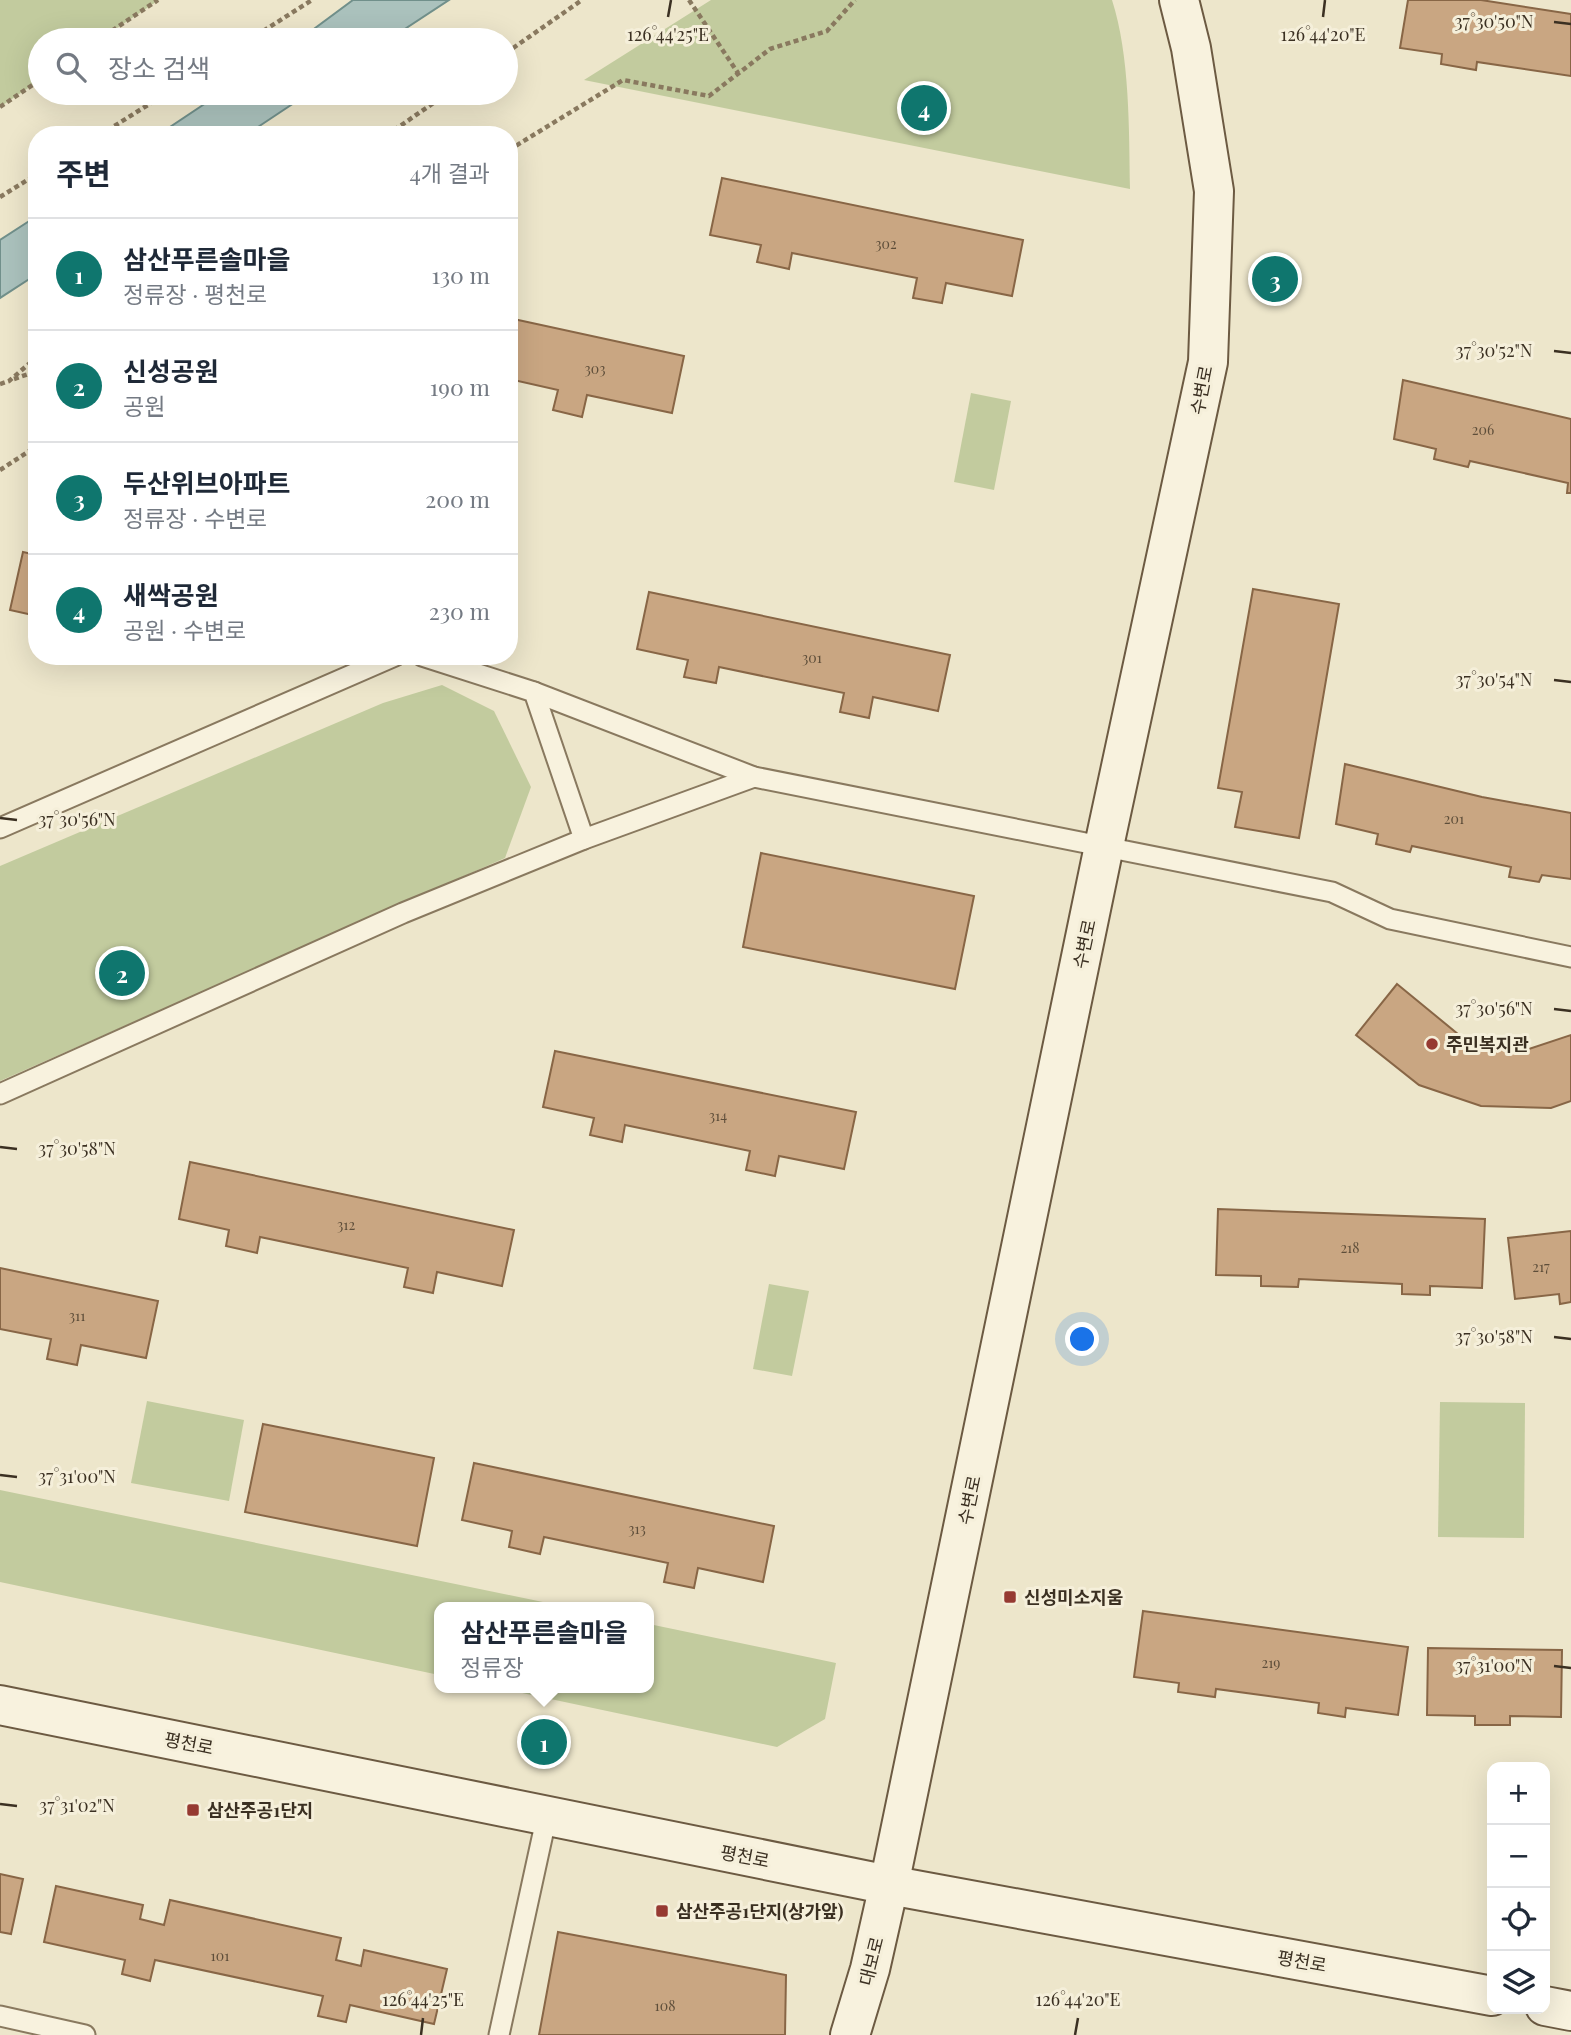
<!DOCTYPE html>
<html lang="ko">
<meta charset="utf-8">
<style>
body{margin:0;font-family:"Playfair Display","Noto Sans KR",serif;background:#f2f2f3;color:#1f2937}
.controls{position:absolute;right:21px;bottom:21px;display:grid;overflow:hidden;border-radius:14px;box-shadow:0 7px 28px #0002}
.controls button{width:63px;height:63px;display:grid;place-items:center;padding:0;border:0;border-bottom:2px solid #e0e1e3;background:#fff;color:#1f2937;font:35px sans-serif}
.you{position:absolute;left:1083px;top:1340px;width:24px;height:24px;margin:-18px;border:5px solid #fff;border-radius:50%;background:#1a73e8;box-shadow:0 0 0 10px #1a73e833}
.badge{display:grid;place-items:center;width:46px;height:46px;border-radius:50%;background:#0f766e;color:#fff;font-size:23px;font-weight:700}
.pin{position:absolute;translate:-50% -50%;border:4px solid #fff;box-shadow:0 2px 7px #0006}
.popup{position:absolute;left:434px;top:1602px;width:220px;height:91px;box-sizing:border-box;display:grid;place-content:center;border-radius:14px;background:#fff;filter:drop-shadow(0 2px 5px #0005);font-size:23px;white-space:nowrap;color:#747a83}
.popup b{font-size:26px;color:#1f2937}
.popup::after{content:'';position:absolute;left:50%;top:100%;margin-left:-14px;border:14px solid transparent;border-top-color:#fff}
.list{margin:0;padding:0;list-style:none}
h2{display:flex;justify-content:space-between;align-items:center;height:91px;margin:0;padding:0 28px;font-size:30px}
h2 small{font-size:23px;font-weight:400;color:#747a83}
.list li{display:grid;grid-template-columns:46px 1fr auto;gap:21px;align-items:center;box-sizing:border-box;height:112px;padding:0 28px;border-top:2px solid #e0e1e3}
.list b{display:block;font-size:26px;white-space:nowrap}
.list p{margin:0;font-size:23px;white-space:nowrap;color:#747a83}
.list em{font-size:23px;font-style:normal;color:#747a83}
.icon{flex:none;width:38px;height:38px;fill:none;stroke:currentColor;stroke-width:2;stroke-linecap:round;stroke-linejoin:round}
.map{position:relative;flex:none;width:1571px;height:2035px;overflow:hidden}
.search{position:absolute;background:#fff;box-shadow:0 7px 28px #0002;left:28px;top:28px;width:490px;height:77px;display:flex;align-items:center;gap:18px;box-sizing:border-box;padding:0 24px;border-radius:38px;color:#747a83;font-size:26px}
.panel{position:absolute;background:#fff;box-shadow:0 7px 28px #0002;left:28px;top:126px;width:490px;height:539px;border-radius:28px}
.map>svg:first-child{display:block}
.green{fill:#c2cb9e}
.water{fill:#abc2bd;stroke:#71908b;stroke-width:2}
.building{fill:#c9a682;stroke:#886646;stroke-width:2}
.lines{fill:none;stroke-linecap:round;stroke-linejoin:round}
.lane-casing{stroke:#89795f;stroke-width:23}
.secondary-casing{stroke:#6c5a42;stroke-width:42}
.path{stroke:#89795f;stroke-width:4.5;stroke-dasharray:5 3.5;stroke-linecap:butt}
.lane{stroke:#f8f2de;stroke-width:19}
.secondary{stroke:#f8f2de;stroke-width:38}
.ticks{fill:none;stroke:#3b3022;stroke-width:2.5}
.poi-dot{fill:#963a32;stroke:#f5efda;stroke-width:2.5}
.labels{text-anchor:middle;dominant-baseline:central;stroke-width:6;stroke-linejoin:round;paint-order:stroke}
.number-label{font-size:14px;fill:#5e4e3a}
.street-label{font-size:18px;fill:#3b3022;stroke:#f5efda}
.poi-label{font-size:18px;font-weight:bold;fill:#3b3022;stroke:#f5efda;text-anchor:start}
.ticks-label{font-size:18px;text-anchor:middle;fill:#3b3022;stroke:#f5efda;stroke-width:6;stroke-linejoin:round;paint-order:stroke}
</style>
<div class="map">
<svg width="1571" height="2035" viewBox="0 0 1571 2035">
<rect width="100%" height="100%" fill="#ede6cb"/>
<g class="green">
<path d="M0,0H159L99,40H40V80L0,107Z"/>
<path d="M711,0H1112C1130,56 1129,129 1130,189L584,80Z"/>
<path d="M971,393L1011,401L994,490L954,482Z"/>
<path d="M442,685L494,711L531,787L505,858L0,1081V866L383,703Z"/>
<path d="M769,1284L809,1291L792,1376L753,1369Z"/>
<path d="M147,1401L244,1420L229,1501L131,1483Z"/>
<path d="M1440,1402L1525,1403L1524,1538L1438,1537Z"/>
<path d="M0,1490L567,1607H439V1675L0,1582Z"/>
<path d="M649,1624L836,1663L825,1719L777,1747L499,1688H649Z"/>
</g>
<g class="water">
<path d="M353,0H449L388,40H299Z"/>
<path d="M221,93H309L246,135H158Z"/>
<path d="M37,216V274L0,298V240Z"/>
</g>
<g class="building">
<path d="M1408,0H1481L1571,14V76L1477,62L1476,70L1441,64L1442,54L1400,48Z"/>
<path d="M722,178L1023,240L1012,296L946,283L942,303L913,298L917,278L792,253L789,269L757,262L761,245L710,235Z"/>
<path d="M509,318L684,356L672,413L587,395L582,417L553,410L558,390L509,379Z"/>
<path d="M1403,380L1571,419V493H1567L1568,483L1470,461L1468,467L1434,459L1436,449L1394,439Z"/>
<path d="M23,552L37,555V616L10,610Z"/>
<path d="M1253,589L1339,604L1299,838L1235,827L1242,792L1218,788Z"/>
<path d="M649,592L950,655L938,711L873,697L869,718L840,712L844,693L719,667L716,683L684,677L688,660L637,649Z"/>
<path d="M1345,764L1482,797L1571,813V879L1542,875L1539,882L1509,877L1511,867L1412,846L1410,852L1376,844L1378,834L1336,824Z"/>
<path d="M761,853L974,896L955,989L743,947Z"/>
<path d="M1397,984L1464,1039L1529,1049L1571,1035V1101L1551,1108L1481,1106L1419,1085L1356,1035Z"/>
<path d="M555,1051L856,1112L844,1169L779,1156L775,1176L746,1170L750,1151L625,1125L622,1142L590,1135L594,1118L543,1107Z"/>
<path d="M190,1162L514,1230L502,1286L437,1272L433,1293L404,1287L408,1268L260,1237L257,1253L226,1246L229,1230L179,1219Z"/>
<path d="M1218,1209L1485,1219L1482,1288L1430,1286V1295L1402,1294V1284L1299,1279L1298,1287L1261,1286V1276L1216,1275Z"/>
<path d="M1571,1231V1302L1560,1304L1559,1294L1515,1299L1508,1238Z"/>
<path d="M0,1268L158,1301L146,1358L81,1345L77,1365L47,1359L51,1339L0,1329Z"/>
<path d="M263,1424L434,1458L417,1546L245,1512Z"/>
<path d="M474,1463L774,1526L763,1582L698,1568L694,1588L664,1582L668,1563L544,1537L540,1554L509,1547L512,1531L462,1520Z"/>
<path d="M1143,1611L1408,1647L1398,1715L1346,1708L1345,1717L1318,1713L1319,1703L1216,1689L1215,1697L1178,1692L1179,1683L1134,1677Z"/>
<path d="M1428,1648L1562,1650L1561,1717L1510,1716V1725H1475V1716L1427,1715Z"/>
<path d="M0,1874L23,1879L11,1934L0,1932Z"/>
<path d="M56,1886L143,1905L140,1919L164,1925L170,1900L341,1938L336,1960L361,1966L364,1950L447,1969L434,2024L350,2005L346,2022L318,2016L323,1996L155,1960L150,1981L122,1974L125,1960L44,1942Z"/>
<path d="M558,1932L786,1975L785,2035H539Z"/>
</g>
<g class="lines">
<defs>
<g id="lane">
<path d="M422,656L534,692L584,839"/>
<path d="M534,692L754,777"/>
<path d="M0,828L395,656"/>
<path d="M0,1094L403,913L584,839L754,777L1332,892L1390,919L1571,957"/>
<path d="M0,2016L85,2035"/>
<path d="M499,2035L547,1815"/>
</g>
<g id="secondary">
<path d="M0,1705L889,1885L1492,1996"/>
<path d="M1545,2006L1571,2011"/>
<path d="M850,2035L870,1969L889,1885L1104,846L1208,362L1214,191L1191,48L1179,0"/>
</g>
</defs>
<use href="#lane" class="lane-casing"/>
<use href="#secondary" class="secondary-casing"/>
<g class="path">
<path d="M689,0L738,73"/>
<path d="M98,40L158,0"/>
<path d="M249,40L312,0"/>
<path d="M506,53L582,0"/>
<path d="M0,107L40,80"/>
<path d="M100,135L167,93"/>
<path d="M387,135L448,93"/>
<path d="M509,150L623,80L709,96L770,49L827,31L855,0"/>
<path d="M0,197L37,174"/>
<path d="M14,379L37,371"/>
<path d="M0,384L9,381L37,357"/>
<path d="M0,470L37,446"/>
</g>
<use href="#lane" class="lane"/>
<use href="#secondary" class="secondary"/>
</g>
<path class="ticks" d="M668,17L671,0M1323,17L1325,0M1554,22L1571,24M1554,351L1571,353M1554,680L1571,682M0,818L17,820M1554,1009L1571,1011M0,1147L17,1149M1554,1337L1571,1339M0,1475L17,1477M1554,1666L1571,1668M0,1804L17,1806M421,2035L423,2018M1075,2035L1078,2018"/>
<g class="poi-dot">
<circle cx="1432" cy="1044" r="7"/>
<rect x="1003" y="1590" width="14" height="14" rx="3.5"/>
<rect x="186" y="1803" width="14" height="14" rx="3.5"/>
<rect x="655" y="1904" width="14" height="14" rx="3.5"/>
</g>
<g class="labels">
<g class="number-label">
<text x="886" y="243">302</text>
<text x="595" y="368">303</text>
<text x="1483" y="429">206</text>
<text x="812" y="657">301</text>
<text x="1454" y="818">201</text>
<text x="718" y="1115">314</text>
<text x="346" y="1224">312</text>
<text x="1350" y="1247">218</text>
<text x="1541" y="1266">217</text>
<text x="77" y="1315">311</text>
<text x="637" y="1528">313</text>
<text x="1271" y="1662">219</text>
<text x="220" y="1955">101</text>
<text x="665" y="2005">108</text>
</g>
<g class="street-label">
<text transform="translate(1201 390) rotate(-79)">수변로</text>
<text transform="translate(1084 944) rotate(-78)">수변로</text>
<text transform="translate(969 1500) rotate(-78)">수변로</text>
<text transform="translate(189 1743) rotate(11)">평천로</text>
<text transform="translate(745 1856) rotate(11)">평천로</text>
<text transform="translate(871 1961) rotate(-76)">대보로</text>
<text transform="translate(1302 1961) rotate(10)">평천로</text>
</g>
<g class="poi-label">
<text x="1446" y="1044">주민복지관</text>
<text x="1024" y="1597">신성미소지움</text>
<text x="207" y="1810">삼산주공1단지</text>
<text x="676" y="1911">삼산주공1단지(상가앞)</text>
</g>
</g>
<g class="ticks-label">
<text x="1494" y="28">37°30'50"N</text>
<text x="668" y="41">126°44'25"E</text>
<text x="1323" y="41">126°44'20"E</text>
<text x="1494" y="357">37°30'52"N</text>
<text x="1494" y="686">37°30'54"N</text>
<text x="77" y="826">37°30'56"N</text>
<text x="1494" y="1015">37°30'56"N</text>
<text x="77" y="1155">37°30'58"N</text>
<text x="1494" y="1343">37°30'58"N</text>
<text x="77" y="1483">37°31'00"N</text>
<text x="1494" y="1672">37°31'00"N</text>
<text x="77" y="1812">37°31'02"N</text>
<text x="423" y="2006">126°44'25"E</text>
<text x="1078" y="2006">126°44'20"E</text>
</g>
</svg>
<div class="controls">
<button>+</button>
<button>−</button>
<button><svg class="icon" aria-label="locate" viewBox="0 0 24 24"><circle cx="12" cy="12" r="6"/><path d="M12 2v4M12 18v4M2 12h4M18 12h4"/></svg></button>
<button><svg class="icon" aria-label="layers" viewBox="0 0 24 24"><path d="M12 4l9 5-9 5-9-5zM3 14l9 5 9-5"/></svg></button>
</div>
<div class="you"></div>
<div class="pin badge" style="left:544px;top:1742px">1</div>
<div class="popup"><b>삼산푸른솔마을</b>정류장</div>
<div class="pin badge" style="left:122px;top:973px">2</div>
<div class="pin badge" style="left:1275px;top:279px">3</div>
<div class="pin badge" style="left:924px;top:108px">4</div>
<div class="search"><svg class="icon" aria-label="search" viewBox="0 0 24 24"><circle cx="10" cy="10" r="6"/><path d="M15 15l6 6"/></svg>장소 검색</div>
<section class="panel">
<h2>주변<small>4개 결과</small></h2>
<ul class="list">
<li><span class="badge">1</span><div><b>삼산푸른솔마을</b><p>정류장 · 평천로</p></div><em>130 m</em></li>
<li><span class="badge">2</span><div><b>신성공원</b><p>공원</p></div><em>190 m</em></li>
<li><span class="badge">3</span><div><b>두산위브아파트</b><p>정류장 · 수변로</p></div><em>200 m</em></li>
<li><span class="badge">4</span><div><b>새싹공원</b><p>공원 · 수변로</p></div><em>230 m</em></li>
</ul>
</section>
</div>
